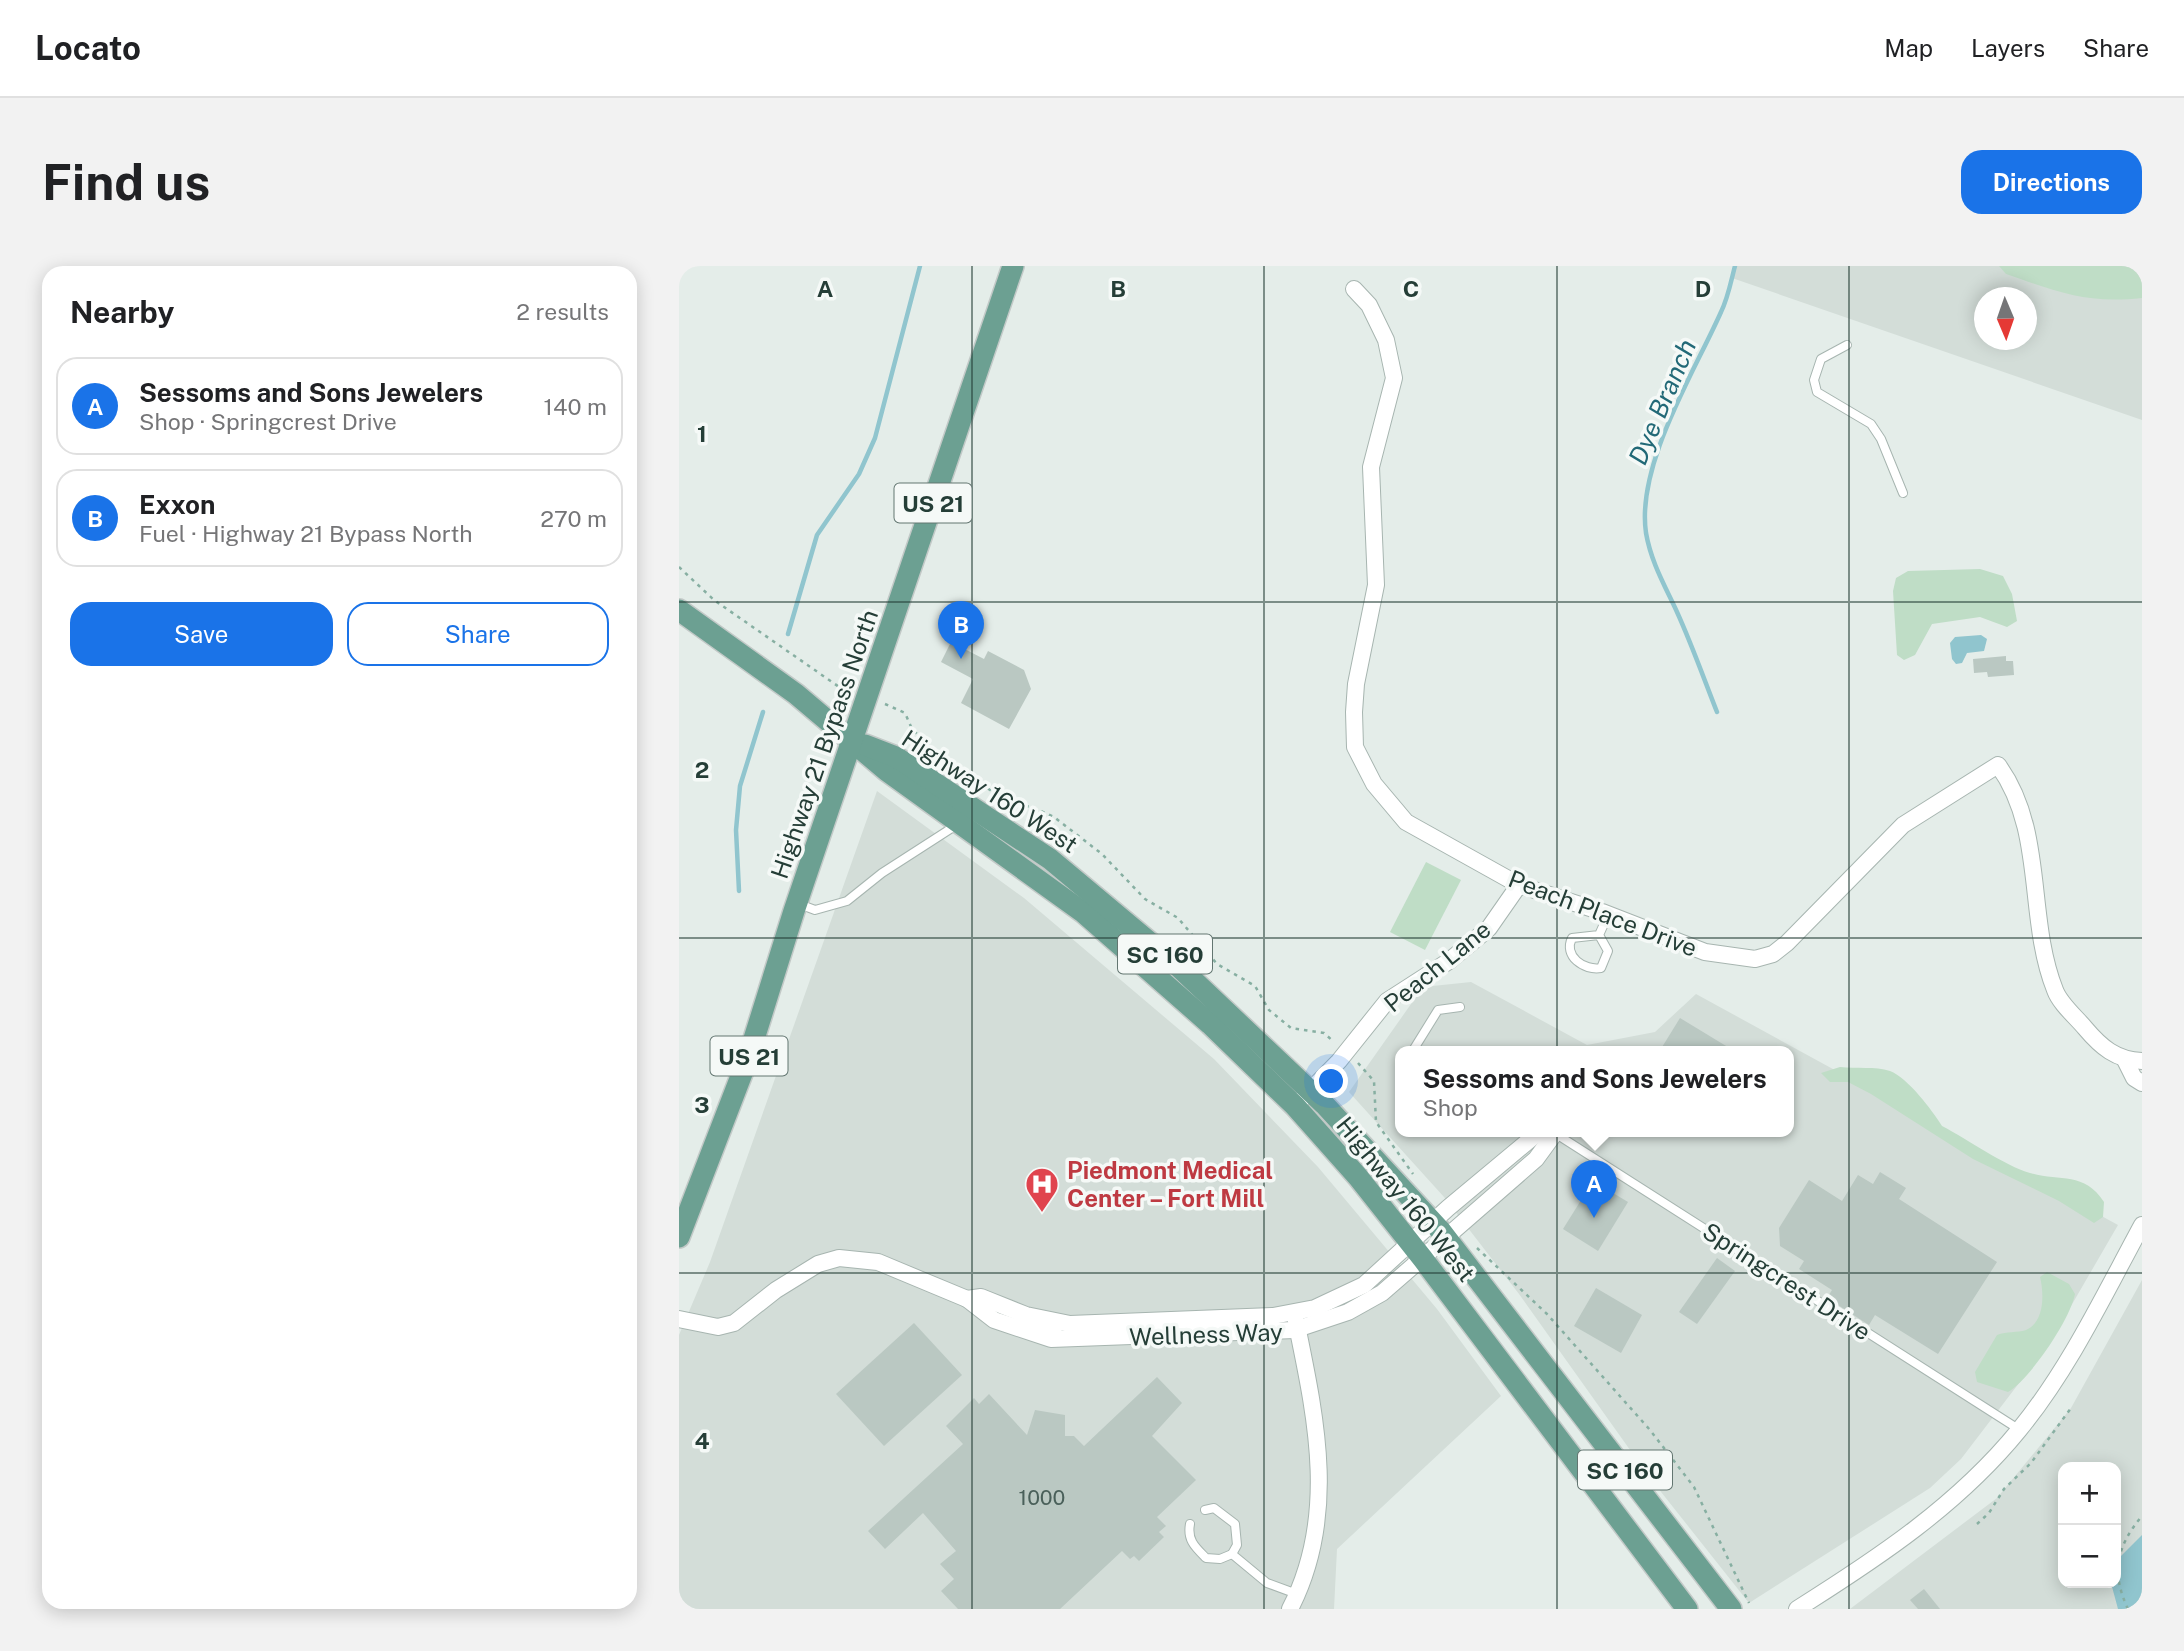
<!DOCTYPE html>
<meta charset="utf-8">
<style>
body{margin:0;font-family:"Public Sans",sans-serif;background:#f2f2f2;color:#202124}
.controls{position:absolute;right:21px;bottom:21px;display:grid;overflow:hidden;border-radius:14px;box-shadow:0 4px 18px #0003}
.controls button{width:63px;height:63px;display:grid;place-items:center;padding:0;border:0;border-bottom:2px solid #e0e0e0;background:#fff;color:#202124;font:35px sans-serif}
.compass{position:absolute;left:1295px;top:21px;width:63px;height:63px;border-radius:50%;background:#fff;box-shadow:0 4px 18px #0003;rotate:178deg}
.you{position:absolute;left:653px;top:816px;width:24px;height:24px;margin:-18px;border:5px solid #fff;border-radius:50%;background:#1a73e8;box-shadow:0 0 0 10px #1a73e833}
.badge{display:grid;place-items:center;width:46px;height:46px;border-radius:50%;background:#1a73e8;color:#fff;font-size:23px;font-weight:700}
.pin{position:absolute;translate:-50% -58px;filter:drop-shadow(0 2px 4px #0008)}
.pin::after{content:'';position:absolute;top:37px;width:24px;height:21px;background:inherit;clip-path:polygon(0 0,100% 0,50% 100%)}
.popup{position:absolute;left:716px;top:780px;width:399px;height:91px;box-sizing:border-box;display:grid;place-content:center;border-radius:14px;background:#fff;filter:drop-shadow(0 2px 5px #0005);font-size:23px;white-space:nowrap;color:#757577}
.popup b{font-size:26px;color:#202124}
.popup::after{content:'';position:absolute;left:50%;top:100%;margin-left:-14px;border:14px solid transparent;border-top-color:#fff}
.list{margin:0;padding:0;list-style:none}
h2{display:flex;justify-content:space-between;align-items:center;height:91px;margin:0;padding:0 28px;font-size:30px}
h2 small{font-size:23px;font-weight:400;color:#757577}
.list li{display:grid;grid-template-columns:46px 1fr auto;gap:21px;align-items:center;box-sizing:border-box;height:98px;margin:0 14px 14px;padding:0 14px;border:2px solid #e0e0e0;border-radius:21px}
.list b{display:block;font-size:26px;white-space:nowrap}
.list p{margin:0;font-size:23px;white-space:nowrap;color:#757577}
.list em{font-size:23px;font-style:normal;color:#757577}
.actions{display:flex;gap:14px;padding:21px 28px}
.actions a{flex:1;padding:16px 0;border:2px solid #1a73e8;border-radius:21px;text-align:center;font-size:24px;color:#1a73e8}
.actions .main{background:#1a73e8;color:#fff}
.map{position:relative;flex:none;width:1463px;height:1343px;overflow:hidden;border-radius:21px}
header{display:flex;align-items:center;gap:42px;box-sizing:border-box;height:98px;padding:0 35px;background:#fff;border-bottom:2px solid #e0e0e0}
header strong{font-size:33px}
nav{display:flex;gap:38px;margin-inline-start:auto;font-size:24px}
.intro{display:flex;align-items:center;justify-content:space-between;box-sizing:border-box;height:168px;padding:0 42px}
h1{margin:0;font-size:49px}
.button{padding:18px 32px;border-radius:21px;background:#1a73e8;color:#fff;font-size:24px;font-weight:700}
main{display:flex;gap:42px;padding:0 42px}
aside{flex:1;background:#fff;border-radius:21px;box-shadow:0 4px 18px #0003}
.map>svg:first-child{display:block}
.built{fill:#d3ddd8;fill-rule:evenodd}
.green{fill:#bfddc6}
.water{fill:#90c5ce}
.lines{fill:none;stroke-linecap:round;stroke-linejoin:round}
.stream{stroke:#90c5ce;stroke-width:4.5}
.building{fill:#bac8c2}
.service-casing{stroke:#a7b5b0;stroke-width:10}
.minor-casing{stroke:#a7b5b0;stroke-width:18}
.primary-casing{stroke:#c2c9c7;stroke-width:24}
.path{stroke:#87afa2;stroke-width:2.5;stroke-dasharray:3.5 5;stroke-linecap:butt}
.service{stroke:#fff;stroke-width:8}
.minor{stroke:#fff;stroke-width:16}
.primary{stroke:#6ca092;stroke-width:21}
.grid{fill:none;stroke:#253e37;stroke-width:2;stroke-opacity:0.55}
.labels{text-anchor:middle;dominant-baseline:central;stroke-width:7;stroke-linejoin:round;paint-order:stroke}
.number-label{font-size:21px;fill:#4a605a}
.shield{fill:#f5f9f7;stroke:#637671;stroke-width:2}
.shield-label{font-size:23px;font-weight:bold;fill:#253e37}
.street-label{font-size:24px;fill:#253e37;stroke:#f5f9f7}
.health-label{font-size:24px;font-weight:bold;fill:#be3a42;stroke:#f5f9f7;text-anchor:start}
.water-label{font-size:26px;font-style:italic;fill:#226977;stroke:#f5f9f7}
.grid-label{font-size:23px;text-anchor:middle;font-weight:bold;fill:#253e37;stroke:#f5f9f7;stroke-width:7;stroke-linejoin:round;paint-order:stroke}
</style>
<header>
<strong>Locato</strong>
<nav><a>Map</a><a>Layers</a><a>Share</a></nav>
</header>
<div class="intro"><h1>Find us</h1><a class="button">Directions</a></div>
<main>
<aside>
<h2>Nearby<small>2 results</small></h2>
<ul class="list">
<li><span class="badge">A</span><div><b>Sessoms and Sons Jewelers</b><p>Shop · Springcrest Drive</p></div><em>140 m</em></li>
<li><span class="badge">B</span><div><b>Exxon</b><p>Fuel · Highway 21 Bypass North</p></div><em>270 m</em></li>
</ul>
<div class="actions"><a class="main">Save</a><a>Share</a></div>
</aside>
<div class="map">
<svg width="1463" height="1343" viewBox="0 0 1463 1343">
<rect width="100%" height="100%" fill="#e4ede9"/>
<g class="built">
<path d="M1056,0H1463V154L1053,12ZM1306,32H1348V74H1306Z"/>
<path d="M198,525L345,632L535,793L639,901L758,1043L822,1130L658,1283L655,1343H0V1069L31,996Z"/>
<path d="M792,716L908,779L976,766L1017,728L1439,959L1370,1078L1282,1193L1251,1222L1070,1337L971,1212L840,1028L765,931L670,826L744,721ZM721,786H1109V866H721Z"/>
<path d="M1463,1014V1343H1171L1318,1232L1392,1142ZM1384,1201H1437V1317H1384Z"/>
</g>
<g class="green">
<path d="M1320,0H1463V32C1407,38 1379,26 1327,8Z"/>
<path d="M1301,303L1324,310L1333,328L1338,355L1328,361L1301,351L1253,358L1236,389L1225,394L1218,389L1214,325L1217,312L1229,305Z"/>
<path d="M747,596L782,614L746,684L711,666Z"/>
<path d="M1161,801C1177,803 1196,800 1211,805C1229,812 1253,844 1263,860C1288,873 1326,900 1351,907C1380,916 1405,905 1425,936L1424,951L1415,957L1380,935L1294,893L1192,828L1169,816H1151L1142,807Z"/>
<path d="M1368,1006L1390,1018L1396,1028C1391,1054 1351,1113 1329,1126L1298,1116L1296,1106L1318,1069C1328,1065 1338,1067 1347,1064C1366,1056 1365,1027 1361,1011Z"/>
</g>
<g class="water">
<path d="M1302,369L1308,373L1305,385L1288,387L1283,397L1277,398L1273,393L1271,377L1276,371Z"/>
<path d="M1463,1269V1343H1439L1432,1317H1437V1295Z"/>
</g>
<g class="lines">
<g class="stream">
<path d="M109,368L138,269L180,208L196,172L241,0"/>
<path d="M1038,446C1025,413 1013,379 998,346C986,320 972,296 967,267C957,199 1015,107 1042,46C1049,32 1052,15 1056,0"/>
<path d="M60,625L57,564L61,520L84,446"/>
</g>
</g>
<g class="building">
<path d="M272,376L305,393L309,385L345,404L352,423L330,463L282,437L294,413L262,396Z"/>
<path d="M1327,390V395H1334L1335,409L1309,411L1308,406L1295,407L1294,393Z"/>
<path d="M1001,752L1057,786H980Z"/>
<path d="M1201,906L1227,922L1220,933L1318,996L1259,1088L1196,1049L1190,1059L1148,1032L1153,1024L1120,1003L1125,995L1101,980L1100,962L1130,914L1163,935L1179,909L1194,918Z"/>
<path d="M914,915L949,936L919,985L884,963Z"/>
<path d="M1038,992L1056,1005L1018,1058L1000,1046Z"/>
<path d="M917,1022L963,1049L942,1087L895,1060Z"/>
<path d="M235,1057L283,1109L205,1180L157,1128Z"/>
<path d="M478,1111L503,1137L473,1170L517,1214L478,1251L487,1260L480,1266L485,1271L460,1295L455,1290L451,1293L443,1285L381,1343H279L262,1325L275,1313L261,1298L277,1285L244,1247L206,1283L189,1265L284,1178L267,1160L295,1132L300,1138L310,1128L348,1169L356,1144L386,1149V1170H395L405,1180Z"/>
<path d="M1245,1323L1261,1343H1239L1231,1334Z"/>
</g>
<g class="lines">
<defs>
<g id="service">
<path d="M1168,79L1142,93L1135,114L1138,126L1192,158L1202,173L1224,227"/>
<path d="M120,638L136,644L168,635L203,607L279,558"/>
<path d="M920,669L929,685L922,702C905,705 884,690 893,672L920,669L929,649"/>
<path d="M733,786L759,744L781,741"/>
<path d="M721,806V817"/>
<path d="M874,866L1341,1164"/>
<path d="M349,1058L369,1063L381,1061"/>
<path d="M526,1244L535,1242L556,1258L558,1279L553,1288L588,1317L618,1328"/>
<path d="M511,1258C508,1274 516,1281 527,1292L541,1293L553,1288"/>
</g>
<g id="minor">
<path d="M675,23L690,39L707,74L715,112L692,201L697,319L677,418L675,446L676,481L695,518L727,556L840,619L923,646L1026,686L1076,693L1094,688L1108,677L1224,559L1319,499C1367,565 1347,651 1376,724C1381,738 1397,751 1406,762C1422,781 1437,794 1463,795"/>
<path d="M1446,794L1455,812L1463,817"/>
<path d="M616,840L660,795L708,735L770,695L810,662L840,619"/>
<path d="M288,1033L302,1031L347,1049L391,1058L594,1050L636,1042L685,1019L769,942L860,866"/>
<path d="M0,1053L39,1061L55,1057L97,1024L139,998L160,992L199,996L288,1033L315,1054L372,1073L615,1064L669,1046L703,1027L857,893L876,867"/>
<path d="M611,1343C659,1250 637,1152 617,1055"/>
<path d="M1118,1343C1199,1292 1279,1239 1340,1164C1390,1103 1425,1029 1463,959"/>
</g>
<g id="primary">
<path d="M0,344L117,428L208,505L405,647L531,758L616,840L679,911L744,993L1008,1343"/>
<path d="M186,479L217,491L371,593L499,700L645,838L761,964L1052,1343"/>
<path d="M0,971L69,792L115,645L334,0"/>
</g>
</defs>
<use href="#service" class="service-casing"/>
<use href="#minor" class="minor-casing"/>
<use href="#primary" class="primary-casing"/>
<g class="path">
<path d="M0,301L35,334L163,423"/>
<path d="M206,438L226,447L233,463L245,475L330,538L353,541L375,551L423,588L466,633L499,652L538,698L576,720L590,744L612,762L645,767L655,776"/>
<path d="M679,797L695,815L697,856L734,908"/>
<path d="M798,982L868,1048L971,1164L1015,1221L1070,1337"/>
<path d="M1298,1258L1310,1247L1325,1223L1352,1197L1392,1142"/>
<path d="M1449,1343C1432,1307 1437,1281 1463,1250"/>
</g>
<use href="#service" class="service"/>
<use href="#minor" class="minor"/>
<use href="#primary" class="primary"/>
</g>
<path class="grid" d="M293,0V1343M585,0V1343M878,0V1343M1170,0V1343M0,336H1463M0,672H1463M0,1007H1463"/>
<defs>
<symbol id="hospital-pin" viewBox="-11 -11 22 30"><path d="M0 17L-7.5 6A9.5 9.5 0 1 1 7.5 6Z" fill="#e0444e" stroke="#f5f9f7"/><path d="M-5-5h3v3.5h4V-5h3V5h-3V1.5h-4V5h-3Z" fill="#fff"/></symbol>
</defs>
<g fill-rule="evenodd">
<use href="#hospital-pin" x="344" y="899" width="38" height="52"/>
</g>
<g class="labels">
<g class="number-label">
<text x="363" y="1231">1000</text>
</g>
<g class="shield">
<rect x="215.5" y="217.5" width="77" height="39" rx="5"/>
<rect x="439" y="668.5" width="94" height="39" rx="5"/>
<rect x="31.5" y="770.5" width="77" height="39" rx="5"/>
<rect x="899" y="1184.5" width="94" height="39" rx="5"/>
</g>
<g class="shield-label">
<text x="254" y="237">US 21</text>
<text x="486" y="688">SC 160</text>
<text x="70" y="790">US 21</text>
<text x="946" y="1204">SC 160</text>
</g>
<g class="street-label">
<text transform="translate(145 478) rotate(-71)">Highway 21 Bypass North</text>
<text transform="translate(311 525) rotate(33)">Highway 160 West</text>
<text transform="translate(924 647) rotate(21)">Peach Place Drive</text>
<text transform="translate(758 700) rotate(-39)">Peach Lane</text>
<text transform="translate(727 933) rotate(51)">Highway 160 West</text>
<text transform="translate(1108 1015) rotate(33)">Springcrest Drive</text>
<text transform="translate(527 1068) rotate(-2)">Wellness Way</text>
</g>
<g class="health-label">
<text x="388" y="904">Piedmont Medical<tspan x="388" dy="28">Center – Fort Mill</tspan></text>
</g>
<g class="water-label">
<text transform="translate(983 136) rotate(-67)">Dye Branch</text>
</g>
</g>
<g class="grid-label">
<text x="146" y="31">A</text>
<text x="439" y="31">B</text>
<text x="732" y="31">C</text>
<text x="1024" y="31">D</text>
<text x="23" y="176">1</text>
<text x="23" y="512">2</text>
<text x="23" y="847">3</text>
<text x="23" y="1183">4</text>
</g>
</svg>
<div class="controls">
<button>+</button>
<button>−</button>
</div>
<svg class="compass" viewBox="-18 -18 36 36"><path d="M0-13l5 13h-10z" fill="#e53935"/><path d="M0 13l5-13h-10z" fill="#757577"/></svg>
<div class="you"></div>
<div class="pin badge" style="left:915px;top:952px">A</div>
<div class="popup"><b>Sessoms and Sons Jewelers</b>Shop</div>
<div class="pin badge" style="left:282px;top:393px">B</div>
</div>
</main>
